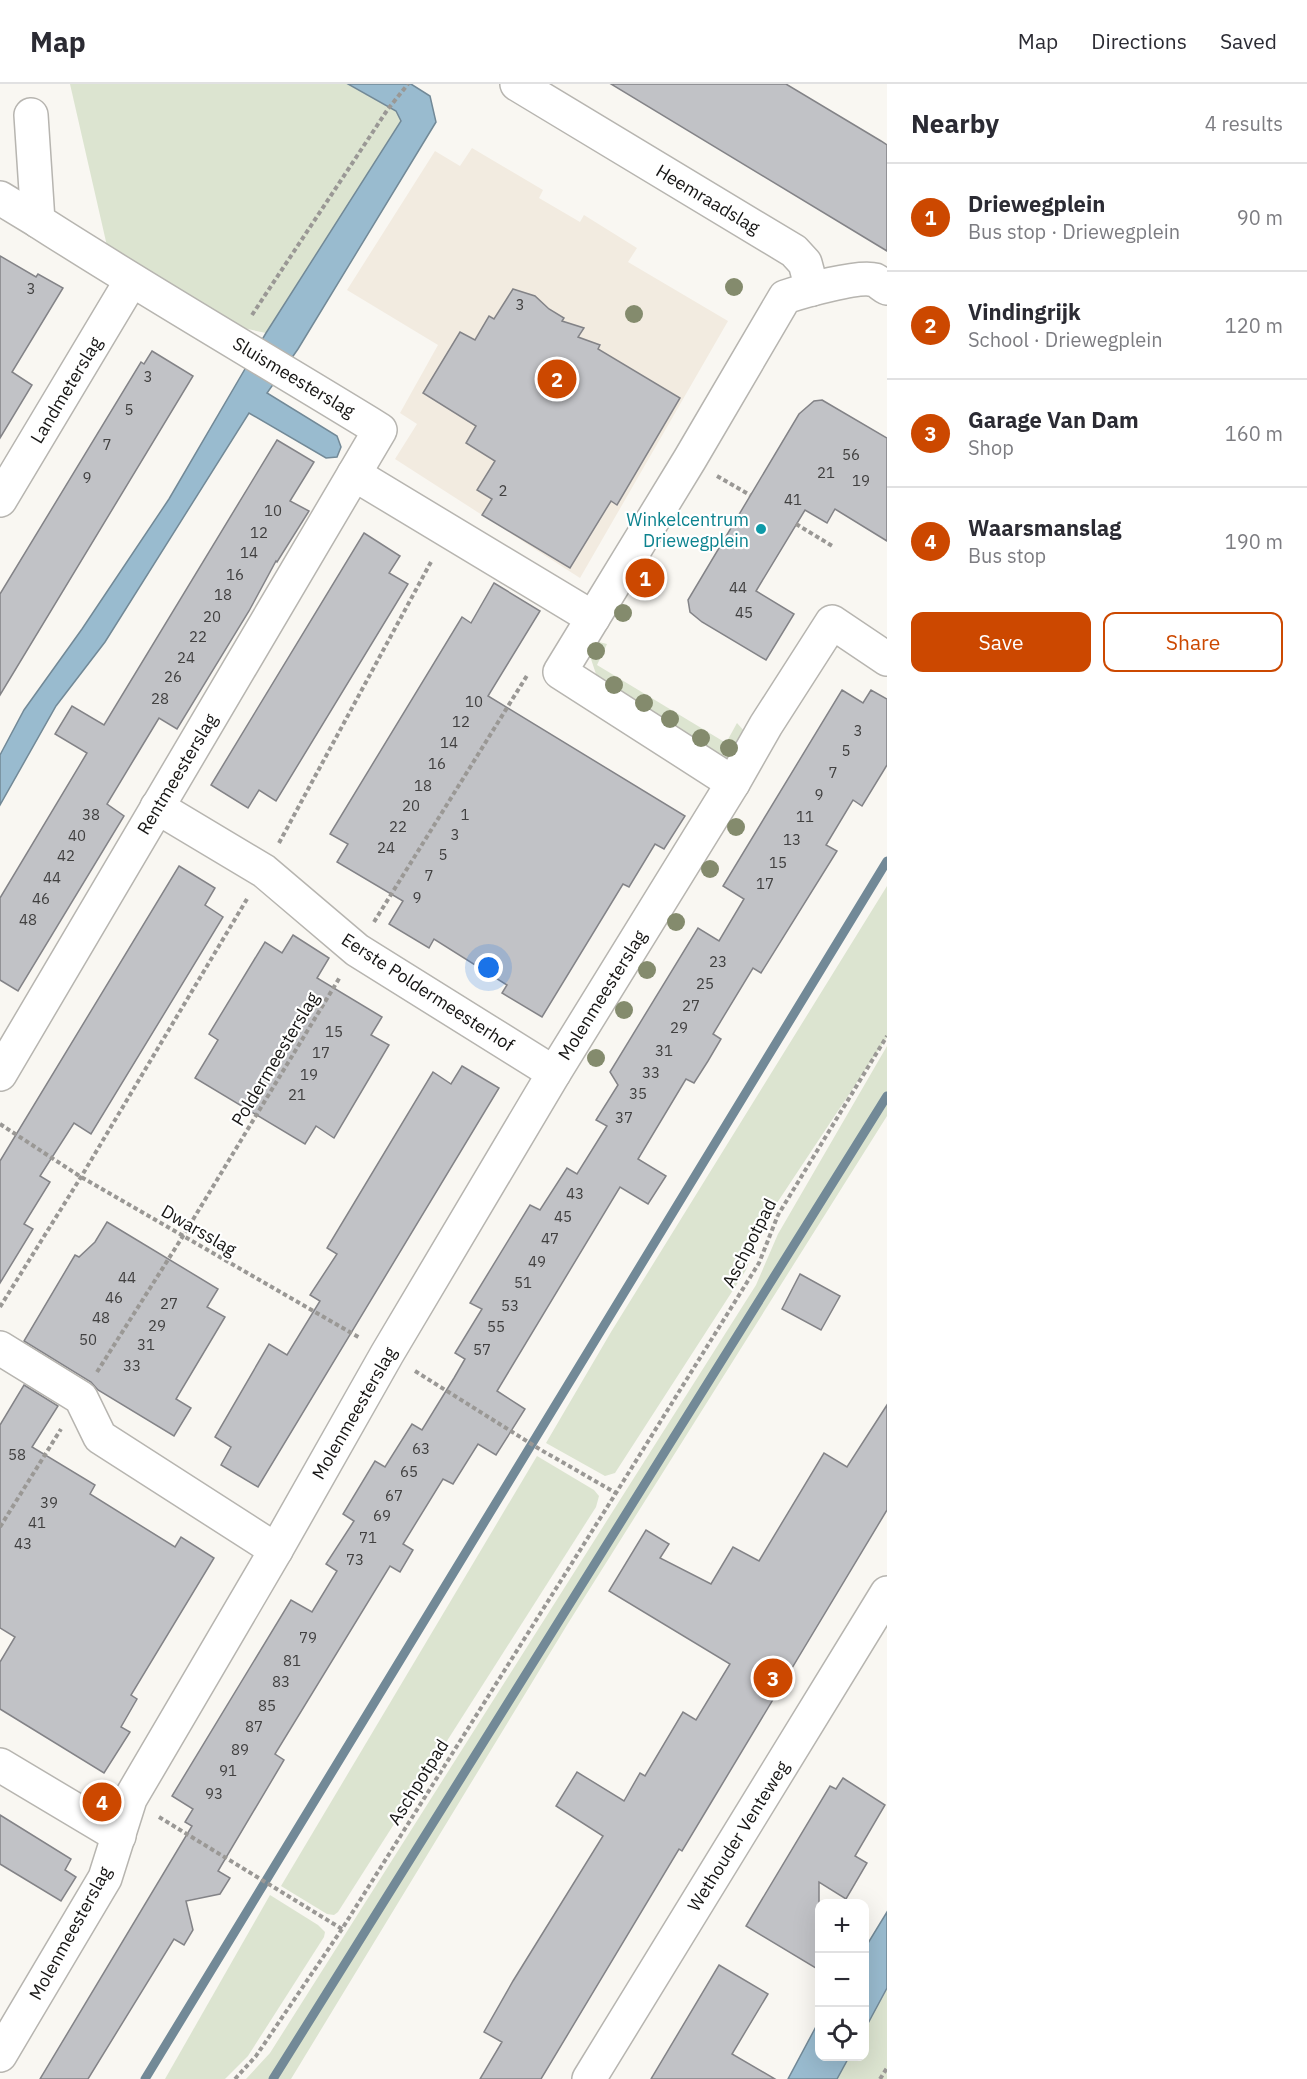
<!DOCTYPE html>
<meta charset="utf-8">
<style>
body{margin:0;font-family:"IBM Plex Sans",sans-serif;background:#f2f2f3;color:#2b2b33}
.controls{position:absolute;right:18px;bottom:18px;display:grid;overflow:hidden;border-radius:12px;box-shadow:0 6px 24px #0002}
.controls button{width:54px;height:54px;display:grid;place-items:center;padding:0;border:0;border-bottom:2px solid #e1e1e2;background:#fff;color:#2b2b33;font:30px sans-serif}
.you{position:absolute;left:489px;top:884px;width:21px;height:21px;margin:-15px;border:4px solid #fff;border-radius:50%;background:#1a73e8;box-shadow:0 0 0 9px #1a73e833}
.badge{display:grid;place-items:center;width:39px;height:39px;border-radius:50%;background:#cc4800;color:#fff;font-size:20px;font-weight:700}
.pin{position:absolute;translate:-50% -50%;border:3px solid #fff;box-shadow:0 2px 6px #0006}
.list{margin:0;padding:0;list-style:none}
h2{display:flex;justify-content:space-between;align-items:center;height:78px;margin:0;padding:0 24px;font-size:26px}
h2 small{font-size:20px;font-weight:400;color:#7c7c81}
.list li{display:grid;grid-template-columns:39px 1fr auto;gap:18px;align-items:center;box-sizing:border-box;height:108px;padding:0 24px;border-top:2px solid #e1e1e2}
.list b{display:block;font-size:22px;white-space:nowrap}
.list p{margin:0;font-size:20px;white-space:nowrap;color:#7c7c81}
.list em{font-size:20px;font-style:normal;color:#7c7c81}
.actions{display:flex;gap:12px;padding:18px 24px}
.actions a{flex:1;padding:14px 0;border:2px solid #cc4800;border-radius:12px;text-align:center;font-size:21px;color:#cc4800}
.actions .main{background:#cc4800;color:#fff}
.icon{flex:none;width:33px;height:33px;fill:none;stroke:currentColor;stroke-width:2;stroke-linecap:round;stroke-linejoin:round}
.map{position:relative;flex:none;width:887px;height:1995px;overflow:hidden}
header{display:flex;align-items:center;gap:36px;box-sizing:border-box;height:84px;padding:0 30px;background:#fff;border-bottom:2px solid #e1e1e2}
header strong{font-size:28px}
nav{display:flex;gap:33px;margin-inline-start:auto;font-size:21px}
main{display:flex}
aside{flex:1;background:#fff}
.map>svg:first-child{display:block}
.built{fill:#f2ebe0}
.green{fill:#dce4d0}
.water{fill:#99bbcf;stroke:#728997;stroke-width:1.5}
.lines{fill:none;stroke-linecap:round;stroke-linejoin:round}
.stream{stroke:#728997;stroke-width:9}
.building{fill:#c1c2c6;stroke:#838387;stroke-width:1.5}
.minor-casing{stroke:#b7b5b0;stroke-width:36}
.path{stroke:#9a9895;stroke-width:4;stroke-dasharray:4.5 3;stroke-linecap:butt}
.minor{stroke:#fff;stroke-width:33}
.tree{fill:#848b6d}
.culture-dot{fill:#0f9aa8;stroke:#fff;stroke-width:2}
.labels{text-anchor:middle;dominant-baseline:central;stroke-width:4.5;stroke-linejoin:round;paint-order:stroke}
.number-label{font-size:15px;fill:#414040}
.street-label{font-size:18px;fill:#161514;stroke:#fff}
.culture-label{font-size:18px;fill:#0d838f;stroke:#fff;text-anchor:end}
</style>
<header>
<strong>Map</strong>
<nav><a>Map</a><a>Directions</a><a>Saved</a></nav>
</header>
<main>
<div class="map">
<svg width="887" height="1995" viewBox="0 0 887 1995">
<rect width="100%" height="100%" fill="#f9f7f2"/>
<path class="built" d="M472,64L543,106L539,114L580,138L584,131L637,164L628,178L728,237L580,494L395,375L417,340L400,329L438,261L347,206L435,67L460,82Z"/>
<g class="green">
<path d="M70,0H348L396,27L401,37L266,249L229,241L107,162Z"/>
<path d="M595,557L607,560L597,581L726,659L737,639L745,648L738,671L726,675L599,599L588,566Z"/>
<path d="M887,802V953L761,1143L746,1186L615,1389L605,1392L546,1359L611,1248Z"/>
<path d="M887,962V1032L567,1541L291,1995H246L270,1969L756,1201L778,1150Z"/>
<path d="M537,1372L594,1406L599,1412L596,1423L338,1828L334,1831L327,1830L281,1802Z"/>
<path d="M270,1811L318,1841L325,1848L324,1853L248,1972L225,1995H165Z"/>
<path d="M887,1904V1995H837L849,1973L864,1972L865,1945Z"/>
</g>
<g class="water">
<path d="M348,0H411L430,12L436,38L298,265L267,309L337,352L341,363L337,373L326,374L249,329L105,558L56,622L0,721V671L24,626L82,545L169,415L266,249L401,37L396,27Z"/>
<path d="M887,1828V1904L865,1945V1864Z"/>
<path d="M819,1937L820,1972L849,1973L837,1995H788Z"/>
</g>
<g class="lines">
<g class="stream">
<path d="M145,1995L887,777"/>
<path d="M273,1995L887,1012"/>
</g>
</g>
<g class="building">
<path d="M611,0H786L881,57L887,61V167Z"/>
<path d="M0,172L36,193L38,190L63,204L12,288L32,301L0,354Z"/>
<path d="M513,205L535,212L549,225L564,234L562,237L584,244L578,253L600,261L598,265L680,314L617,421L611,417L570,484L482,431L492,415L477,406L495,377L466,359L476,342L423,309L460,248L475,256L489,232L494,235Z"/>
<path d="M152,267L193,292L0,611V510L141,278L144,280Z"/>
<path d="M822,316L887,354V457L835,425L827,439L805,426L756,507L794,530L766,576L702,538L690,528L688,516L799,330L814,317Z"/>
<path d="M277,356L314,378L290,417L309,427L277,478L276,477L249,527L177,645L159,634L136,672L107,720L124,732L18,907L0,896V814L87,669L55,650L72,622L104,641Z"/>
<path d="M364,449L400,472L389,489L408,500L276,717L259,706L248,724L211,701Z"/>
<path d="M494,499L540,527L488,612L685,732L664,765L655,760L629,803L623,800L542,933L502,909L507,901L434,855L429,864L389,840L403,817L337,778L348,760L330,750L462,533L471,539Z"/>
<path d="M842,606L863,619L871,606L887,615V681L862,722L853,716L826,761L837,767L761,889L753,884L713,950L721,955L708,977L694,999L686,995L638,1075L666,1092L648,1120L620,1103L497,1307L525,1325L496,1371L478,1360L453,1400L443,1395L403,1460L413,1466L400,1488L390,1482L275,1670L284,1676L218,1787L230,1794L220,1810L186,1817L193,1846L184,1861L174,1855L88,1995H40L192,1742L185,1738L193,1725L172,1712L291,1516L312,1528L337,1487L326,1480L354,1437L343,1430L375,1377L385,1383L412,1340L422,1346L454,1294L465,1275L455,1269L482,1225L470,1219L530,1121L540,1126L567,1084L577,1090L607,1042L596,1036L618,1001L610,988L698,844L719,857L744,815L723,802Z"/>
<path d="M179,782L215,804L205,821L223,833L91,1050L74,1039L40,1092L50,1098L24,1140L33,1145L0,1199V1077Z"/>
<path d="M293,851L329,874L317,894L382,933L371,951L389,961L334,1054L316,1042L305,1060L195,994L218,956L209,950L265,858L282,869Z"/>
<path d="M462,982L499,1004L258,1403L221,1381L231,1363L215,1353L269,1260L287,1271L320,1217L310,1211L337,1170L327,1164L433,988L451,1000Z"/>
<path d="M107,1138L218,1205L207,1223L225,1233L176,1315L191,1324L174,1352L98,1306L91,1298L24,1257L75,1171L79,1173L95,1158Z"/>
<path d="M800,1190L840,1212L821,1246L782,1225Z"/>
<path d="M24,1301L58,1322L32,1363L95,1401L90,1410L175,1463L181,1453L214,1474L131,1611L137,1615L121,1643L130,1648L104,1689L0,1625V1578L15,1553L0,1544V1341Z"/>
<path d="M887,1321V1426L712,1717L682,1767L679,1765L541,1995H480L502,1958L484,1948L513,1897L603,1752L556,1722L577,1688L624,1717L640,1689L645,1692L683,1628L696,1636L730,1580L609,1507L646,1446L669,1460L660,1474L711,1500L733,1463L759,1477L824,1369L847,1383Z"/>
<path d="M843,1694L885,1721L855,1772L867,1779L846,1815L819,1798V1886L746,1842L830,1702L836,1705Z"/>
<path d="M0,1731L71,1775L65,1786L76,1793L61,1817L0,1780Z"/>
<path d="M719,1881L768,1910L732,1970L775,1995H651Z"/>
</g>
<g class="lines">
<defs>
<g id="minor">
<path d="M517,0L794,167L805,179L812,205"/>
<path d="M0,114L38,137"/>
<path d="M354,390L593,534"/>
<path d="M0,416L131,197"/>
<path d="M733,699L560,588L690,375L785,213C803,207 859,191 875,196C879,198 883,202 887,204"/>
<path d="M157,723L264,787L357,866L554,989"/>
<path d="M0,990L380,346C266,276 150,209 38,137L31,31"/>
<path d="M0,1264L81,1314L100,1353L276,1466"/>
<path d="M0,1681L119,1752"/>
<path d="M0,1971L105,1794L130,1715L276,1466L387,1270L554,989L733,699L766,641L832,538L887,575"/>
<path d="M589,1995L887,1509"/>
</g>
</defs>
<use href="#minor" class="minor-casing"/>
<g class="path">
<path d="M252,231L388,25L408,0"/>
<path d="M717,392L750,411"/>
<path d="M796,440L834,463"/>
<path d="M279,759L432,476"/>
<path d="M374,838L528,590"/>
<path d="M0,1040L81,1093L360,1254"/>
<path d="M0,1223L81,1093L247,815"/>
<path d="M415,1287L541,1366L616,1409"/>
<path d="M97,1288L183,1152L340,893"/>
<path d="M0,1443L61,1345"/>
<path d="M159,1733L342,1845"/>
<path d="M235,1995L256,1972L342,1845L616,1409L759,1179L778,1131L887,952"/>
<path d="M880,1995L887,1984"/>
</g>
<use href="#minor" class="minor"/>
</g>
<g class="tree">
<circle cx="734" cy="203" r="9"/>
<circle cx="634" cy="230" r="9"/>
<circle cx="623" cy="529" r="9"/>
<circle cx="596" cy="567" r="9"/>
<circle cx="614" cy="601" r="9"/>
<circle cx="644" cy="619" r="9"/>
<circle cx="670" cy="635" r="9"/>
<circle cx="701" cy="654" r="9"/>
<circle cx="729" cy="664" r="9"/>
<circle cx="736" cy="743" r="9"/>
<circle cx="710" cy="785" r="9"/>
<circle cx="676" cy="838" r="9"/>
<circle cx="647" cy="886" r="9"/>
<circle cx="624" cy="926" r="9"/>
<circle cx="596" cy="974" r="9"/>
</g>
<circle class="culture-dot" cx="761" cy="445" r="6"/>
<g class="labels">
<g class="number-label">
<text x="31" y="204">3</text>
<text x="520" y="220">3</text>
<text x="148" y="292">3</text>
<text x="129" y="325">5</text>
<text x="107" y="360">7</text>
<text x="851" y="370">56</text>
<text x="826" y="388">21</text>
<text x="87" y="393">9</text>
<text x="861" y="396">19</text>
<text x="503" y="406">2</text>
<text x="793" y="415">41</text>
<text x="273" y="426">10</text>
<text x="259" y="448">12</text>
<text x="249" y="468">14</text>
<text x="235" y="490">16</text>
<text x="738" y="503">44</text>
<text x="223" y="510">18</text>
<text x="744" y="528">45</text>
<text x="212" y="532">20</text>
<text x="198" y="552">22</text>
<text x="186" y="573">24</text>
<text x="173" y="592">26</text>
<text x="160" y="614">28</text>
<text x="474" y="617">10</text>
<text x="461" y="637">12</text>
<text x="858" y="646">3</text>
<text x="449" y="658">14</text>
<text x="846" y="666">5</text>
<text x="437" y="679">16</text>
<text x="833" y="688">7</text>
<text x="423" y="701">18</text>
<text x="819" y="710">9</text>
<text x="411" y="721">20</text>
<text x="91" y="730">38</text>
<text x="465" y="730">1</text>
<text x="805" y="732">11</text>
<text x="398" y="742">22</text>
<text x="455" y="750">3</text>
<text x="77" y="751">40</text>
<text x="792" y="755">13</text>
<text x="386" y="763">24</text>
<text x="443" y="770">5</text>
<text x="66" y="771">42</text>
<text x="778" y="778">15</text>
<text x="429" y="791">7</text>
<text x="52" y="793">44</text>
<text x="765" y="799">17</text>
<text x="417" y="813">9</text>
<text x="41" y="814">46</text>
<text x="28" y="835">48</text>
<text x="718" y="877">23</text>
<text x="705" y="899">25</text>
<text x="691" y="921">27</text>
<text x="679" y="943">29</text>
<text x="334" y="947">15</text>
<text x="664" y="966">31</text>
<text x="321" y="968">17</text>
<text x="651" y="988">33</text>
<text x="309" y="990">19</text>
<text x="638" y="1009">35</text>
<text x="297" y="1010">21</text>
<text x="624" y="1033">37</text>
<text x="575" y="1109">43</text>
<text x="563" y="1132">45</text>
<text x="550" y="1154">47</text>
<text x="537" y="1177">49</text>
<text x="127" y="1193">44</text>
<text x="523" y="1198">51</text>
<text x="114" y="1213">46</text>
<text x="169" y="1219">27</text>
<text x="510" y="1221">53</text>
<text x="101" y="1233">48</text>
<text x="157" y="1241">29</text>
<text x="496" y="1242">55</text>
<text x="88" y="1255">50</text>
<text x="146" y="1260">31</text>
<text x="482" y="1265">57</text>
<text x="132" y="1281">33</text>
<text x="421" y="1364">63</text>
<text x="17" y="1370">58</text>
<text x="409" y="1387">65</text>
<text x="394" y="1411">67</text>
<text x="49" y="1418">39</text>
<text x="382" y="1431">69</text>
<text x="37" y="1438">41</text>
<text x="368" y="1453">71</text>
<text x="23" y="1459">43</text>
<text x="355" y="1475">73</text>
<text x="308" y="1553">79</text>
<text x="292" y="1576">81</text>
<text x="281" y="1597">83</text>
<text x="267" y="1621">85</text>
<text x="254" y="1642">87</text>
<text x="240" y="1665">89</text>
<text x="228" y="1686">91</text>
<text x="214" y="1709">93</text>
</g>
<g class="street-label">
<text transform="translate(708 115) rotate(31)">Heemraadslag</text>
<text transform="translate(294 293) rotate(31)">Sluismeesterslag</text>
<text transform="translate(66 306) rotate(-59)">Landmeterslag</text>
<text transform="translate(177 690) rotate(-59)">Rentmeesterslag</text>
<text transform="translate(428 908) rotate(33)">Eerste Poldermeesterhof</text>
<text transform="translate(602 911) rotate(-58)">Molenmeesterslag</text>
<text transform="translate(275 975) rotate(-59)">Poldermeesterslag</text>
<text transform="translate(199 1146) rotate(30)">Dwarsslag</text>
<text transform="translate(749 1159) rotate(-63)">Aschpotpad</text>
<text transform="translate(354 1329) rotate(-60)">Molenmeesterslag</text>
<text transform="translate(418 1698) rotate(-58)">Aschpotpad</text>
<text transform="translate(738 1752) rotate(-58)">Wethouder Venteweg</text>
<text transform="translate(70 1849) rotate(-61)">Molenmeesterslag</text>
</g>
<g class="culture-label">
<text x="749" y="435">Winkelcentrum<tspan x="749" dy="21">Driewegplein</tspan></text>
</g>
</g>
</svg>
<div class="controls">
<button>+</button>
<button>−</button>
<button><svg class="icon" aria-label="locate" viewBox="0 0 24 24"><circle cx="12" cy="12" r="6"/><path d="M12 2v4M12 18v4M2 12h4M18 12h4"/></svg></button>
</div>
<div class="you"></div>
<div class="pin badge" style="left:645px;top:494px">1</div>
<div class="pin badge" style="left:557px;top:295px">2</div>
<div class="pin badge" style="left:773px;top:1594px">3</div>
<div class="pin badge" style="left:102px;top:1718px">4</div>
</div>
<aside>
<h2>Nearby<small>4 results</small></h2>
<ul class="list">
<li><span class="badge">1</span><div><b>Driewegplein</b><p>Bus stop · Driewegplein</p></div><em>90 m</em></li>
<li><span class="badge">2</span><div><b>Vindingrijk</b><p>School · Driewegplein</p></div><em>120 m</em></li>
<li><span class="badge">3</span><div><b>Garage Van Dam</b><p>Shop</p></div><em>160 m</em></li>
<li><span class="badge">4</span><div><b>Waarsmanslag</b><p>Bus stop</p></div><em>190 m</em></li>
</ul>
<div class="actions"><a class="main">Save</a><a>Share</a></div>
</aside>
</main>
